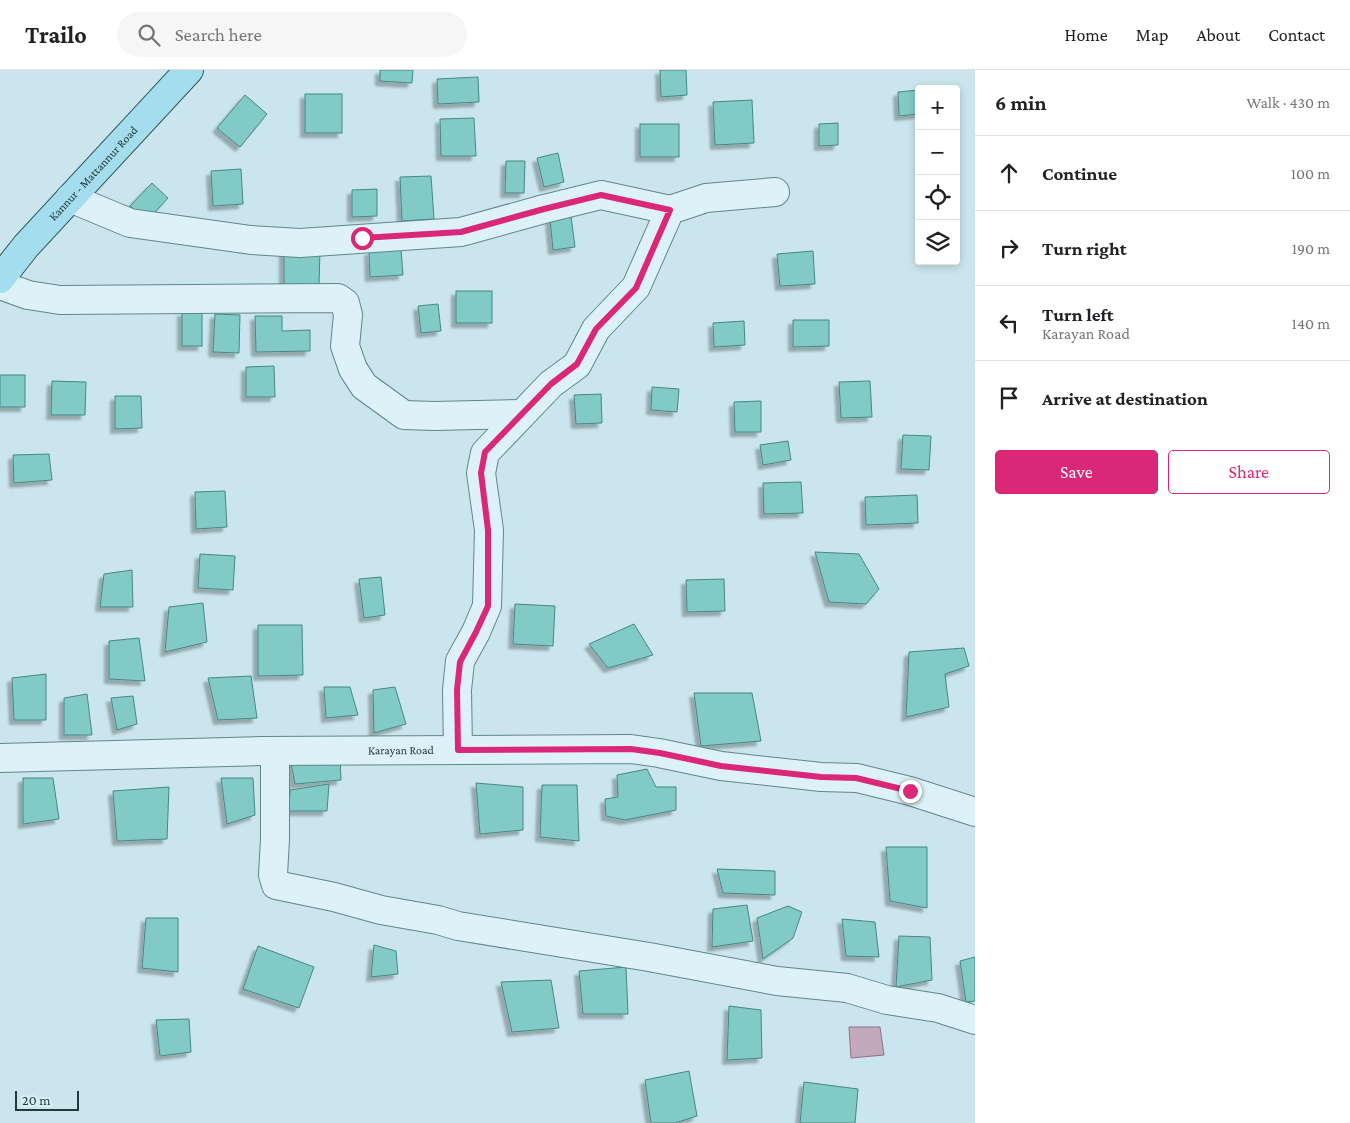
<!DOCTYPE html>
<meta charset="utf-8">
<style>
body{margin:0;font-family:"Crimson Pro",serif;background:#f6f6f6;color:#202124}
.controls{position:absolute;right:15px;top:15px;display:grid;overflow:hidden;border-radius:5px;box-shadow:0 2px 8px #0003}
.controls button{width:45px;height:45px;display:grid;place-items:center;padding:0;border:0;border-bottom:1px solid #e0e0e0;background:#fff;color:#202124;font:25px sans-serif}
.scale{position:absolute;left:15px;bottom:12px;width:64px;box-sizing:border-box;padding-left:5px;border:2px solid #213a3b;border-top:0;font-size:14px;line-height:18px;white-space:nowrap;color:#213a3b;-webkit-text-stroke:4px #d9eef5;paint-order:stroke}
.stop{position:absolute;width:15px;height:15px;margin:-11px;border:4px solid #db2777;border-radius:50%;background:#fff}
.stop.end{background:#db2777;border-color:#fff;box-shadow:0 1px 5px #0008}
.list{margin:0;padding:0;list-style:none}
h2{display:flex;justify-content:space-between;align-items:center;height:65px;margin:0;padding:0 20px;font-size:21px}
h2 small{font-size:16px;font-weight:400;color:#757577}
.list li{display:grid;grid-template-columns:32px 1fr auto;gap:15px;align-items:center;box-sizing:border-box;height:75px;padding:0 20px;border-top:1px solid #e0e0e0}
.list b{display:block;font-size:19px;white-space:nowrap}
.list p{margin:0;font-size:16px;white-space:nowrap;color:#757577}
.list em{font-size:16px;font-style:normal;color:#757577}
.actions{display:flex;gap:10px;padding:15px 20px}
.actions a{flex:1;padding:11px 0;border:1px solid #db2777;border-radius:5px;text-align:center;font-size:18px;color:#db2777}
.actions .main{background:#db2777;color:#fff}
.icon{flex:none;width:28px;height:28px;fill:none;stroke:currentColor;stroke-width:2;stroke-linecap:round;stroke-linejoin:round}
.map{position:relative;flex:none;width:975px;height:1053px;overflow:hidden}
header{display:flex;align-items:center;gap:30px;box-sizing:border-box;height:70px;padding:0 25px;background:#fff;border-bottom:1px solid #e0e0e0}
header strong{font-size:24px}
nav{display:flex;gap:28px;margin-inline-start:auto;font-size:18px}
.search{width:350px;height:45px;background:#f6f6f6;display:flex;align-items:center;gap:12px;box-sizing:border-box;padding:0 18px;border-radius:28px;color:#757577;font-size:19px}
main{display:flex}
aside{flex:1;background:#fff}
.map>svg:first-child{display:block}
.water{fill:#c2aabc;stroke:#907188}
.building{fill:#81cac5;stroke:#458883;filter:url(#shadow)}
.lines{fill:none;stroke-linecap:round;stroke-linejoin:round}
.minor-casing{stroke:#5f8789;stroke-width:30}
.major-casing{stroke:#325857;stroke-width:30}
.minor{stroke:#ddf2f8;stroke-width:28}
.major{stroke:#a4deee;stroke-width:28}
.route{stroke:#db2777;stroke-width:6}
.labels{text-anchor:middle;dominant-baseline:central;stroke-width:5;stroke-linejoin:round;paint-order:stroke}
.street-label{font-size:12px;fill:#213a3b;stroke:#d9eef5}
</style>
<header>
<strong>Trailo</strong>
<div class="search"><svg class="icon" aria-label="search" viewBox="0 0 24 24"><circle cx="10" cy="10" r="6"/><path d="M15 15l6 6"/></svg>Search here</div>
<nav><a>Home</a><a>Map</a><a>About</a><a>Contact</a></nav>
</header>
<main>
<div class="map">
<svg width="975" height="1053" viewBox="0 0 975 1053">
<defs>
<filter id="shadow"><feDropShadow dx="-4.5" dy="4.5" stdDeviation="1" flood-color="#0004"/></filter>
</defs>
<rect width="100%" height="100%" fill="#cae5ed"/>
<path class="water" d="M849,957H880L884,985L851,988Z"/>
<g class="building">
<path d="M380,0H413L412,13L380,11Z"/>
<path d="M660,0H686L687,25L661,27Z"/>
<path d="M478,7L479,32L438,34L437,9Z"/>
<path d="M919,20V44L899,46L898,22Z"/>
<rect x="305" y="24" width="37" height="39"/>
<path d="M245,25L267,44L240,77L217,58Z"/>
<path d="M752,30L754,73L715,75L713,32Z"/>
<path d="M474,48L476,86H441L440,49Z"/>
<path d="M838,53V75L819,76V54Z"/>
<rect x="640" y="54" width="39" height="33"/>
<path d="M558,83L564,112L544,117L537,88Z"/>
<path d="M506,91H525L524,123H505Z"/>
<path d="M241,99L243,134L213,136L211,101Z"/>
<path d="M431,106L434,149L402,151L400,107Z"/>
<path d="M152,113L168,128L147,151L130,136Z"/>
<path d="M377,119V146L352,147V120Z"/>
<path d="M571,146L575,177L553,180L550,149Z"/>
<path d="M284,179H320L319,216H284Z"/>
<path d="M401,180L403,205L370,207L369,181Z"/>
<path d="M813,181L815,214L780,216L777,184Z"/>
<rect x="456" y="221" width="36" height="32"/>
<path d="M438,234L441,261L421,263L418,236Z"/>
<rect x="182" y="242" width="20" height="34"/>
<path d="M215,244L240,245L239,283L213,282Z"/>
<path d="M255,246H282V261L310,260V281L256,282Z"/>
<path d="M793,250H829V276L793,277Z"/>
<path d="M744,251L745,275L714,277L713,253Z"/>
<path d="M274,296L275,327H246V297Z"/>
<rect x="0" y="305" width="25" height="32"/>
<path d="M52,311L86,312L85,345H51Z"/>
<path d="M870,311L872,347L841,348L839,312Z"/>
<path d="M652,317L679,319L677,342L651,340Z"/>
<path d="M601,324L602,353L576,354L574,325Z"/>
<path d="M115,326H141L142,358L115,359Z"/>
<path d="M761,331V362H735L734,332Z"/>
<path d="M903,365L931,366L929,400L901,399Z"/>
<path d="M788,371L791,390L763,395L760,375Z"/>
<path d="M49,384L52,410L14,413L13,385Z"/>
<path d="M801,412L803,443L764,444L763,413Z"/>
<path d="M225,421L227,457L196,459L195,422Z"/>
<path d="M917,425L918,453L866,455L865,427Z"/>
<path d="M815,482L859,484L879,519L866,534L829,532Z"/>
<path d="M200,484L235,486L233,520L198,518Z"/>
<path d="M132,500L133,537H100L104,504Z"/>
<path d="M381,507L385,545L364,548L359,509Z"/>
<path d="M724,509L725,541L687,542L686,510Z"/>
<path d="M203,533L207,572L165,582L169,537Z"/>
<path d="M515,534L555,536L553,576L513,574Z"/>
<path d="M634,554L653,585L608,598L589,574Z"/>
<path d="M258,555H302L303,605L258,606Z"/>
<path d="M139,568L145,611L109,609V571Z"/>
<path d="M964,578L969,596L945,604L949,637L906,647L909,582Z"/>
<path d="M46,604V650H14L12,608Z"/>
<path d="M251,606L257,648L218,650L208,608Z"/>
<path d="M324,617H350L358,645L326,648Z"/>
<path d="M395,617L406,654L374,663L373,620Z"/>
<path d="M694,623H752L761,671L701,676Z"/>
<path d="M87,624L92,665H64V628Z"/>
<path d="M133,626L137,654L117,660L111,628Z"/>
<path d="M340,686L341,710L295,714L290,688Z"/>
<path d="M647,699L656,717H676V740L625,750L606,746L605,729L618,727L617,705Z"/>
<path d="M23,708H53L59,749L23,754Z"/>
<path d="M221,708H253L255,745L227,754Z"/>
<path d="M476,713L523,717V760L480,764Z"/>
<path d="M329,714L327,741H289L290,720Z"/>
<path d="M542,715H577L579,771L540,767Z"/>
<path d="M169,717L167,769L117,771L113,721Z"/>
<path d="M886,777H927V838L890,831Z"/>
<path d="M717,799L775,801V825L723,823Z"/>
<path d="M747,835L753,871L712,877L713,839Z"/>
<path d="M788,836L802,842L793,868L763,889L757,848Z"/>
<path d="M146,848H178V902L142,898Z"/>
<path d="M842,849L875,852L879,887L846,886Z"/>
<path d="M899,866L930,867L932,910L896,917Z"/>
<path d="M374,875L396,881L398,904L371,907Z"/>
<path d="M258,876L314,897L299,938L243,919Z"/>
<path d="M975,887V931L966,932L960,891Z"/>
<path d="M626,897L628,944H583L579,901Z"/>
<path d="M551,910L559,958L512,962L501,912Z"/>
<path d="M729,936L761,940L762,988L727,990Z"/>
<path d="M189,949L191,982L160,986L156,950Z"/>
<path d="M689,1001L697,1046L675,1053H651L645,1010Z"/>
<path d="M804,1012L858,1019L855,1053H800Z"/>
</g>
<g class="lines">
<defs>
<g id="minor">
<path d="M70,128L130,153L251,170L300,173L461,162L544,139L601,125L670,140"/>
<path d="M0,215L28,225L60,230L338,228L345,233L348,245L345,276L353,299L364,316L404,345L434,346L521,344"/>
<path d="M458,680L457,620L460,591L476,562L487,536L489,460L481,403L485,383L551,314L577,295L596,259L636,217L670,140L706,128L775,122"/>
<path d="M275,681V769L273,805L276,815L334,827L381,840L438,850L458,856L649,887L777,911L847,918L887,930L938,938L975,950"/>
<path id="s1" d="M0,688L261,681L631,679L659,683L721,696L821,707L857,708L910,721L975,742"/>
</g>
<g id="major">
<path id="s2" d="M0,209L26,176L189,0"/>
</g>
</defs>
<use href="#minor" class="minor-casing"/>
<use href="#major" class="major-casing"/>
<use href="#minor" class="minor"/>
<use href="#major" class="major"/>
</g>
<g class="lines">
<path class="route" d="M362,168L461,162L544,139L601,125L670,140L636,218L596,259L577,294L551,314L485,382L481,403L488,460V536L476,562L460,592L457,620L458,680L631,679L660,683L721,696L821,707L856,708L910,721"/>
</g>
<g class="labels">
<g class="street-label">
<text stroke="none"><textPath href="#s2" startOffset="141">Kannur - Mattannur Road</textPath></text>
<text stroke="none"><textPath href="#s1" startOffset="401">Karayan Road</textPath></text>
</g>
</g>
</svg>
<div class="controls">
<button>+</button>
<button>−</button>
<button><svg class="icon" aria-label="locate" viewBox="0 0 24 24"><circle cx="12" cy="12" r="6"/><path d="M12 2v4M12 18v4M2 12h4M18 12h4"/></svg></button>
<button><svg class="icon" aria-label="layers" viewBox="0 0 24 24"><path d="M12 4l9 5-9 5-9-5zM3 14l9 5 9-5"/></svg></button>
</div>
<div class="scale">20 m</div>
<div class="stop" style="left:362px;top:168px"></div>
<div class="stop end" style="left:910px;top:721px"></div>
</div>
<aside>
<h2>6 min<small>Walk · 430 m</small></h2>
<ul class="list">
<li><svg class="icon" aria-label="ahead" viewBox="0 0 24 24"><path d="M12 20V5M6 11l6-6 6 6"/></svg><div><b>Continue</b></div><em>100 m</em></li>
<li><svg class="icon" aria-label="right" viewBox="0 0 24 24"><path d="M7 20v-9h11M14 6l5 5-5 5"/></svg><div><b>Turn right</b></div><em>190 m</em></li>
<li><svg class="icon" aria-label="left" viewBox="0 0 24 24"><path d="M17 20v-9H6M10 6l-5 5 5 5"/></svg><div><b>Turn left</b><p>Karayan Road</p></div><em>140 m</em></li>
<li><svg class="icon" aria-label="arrive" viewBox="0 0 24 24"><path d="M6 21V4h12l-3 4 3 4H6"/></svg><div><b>Arrive at destination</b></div></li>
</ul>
<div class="actions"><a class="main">Save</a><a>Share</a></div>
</aside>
</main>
